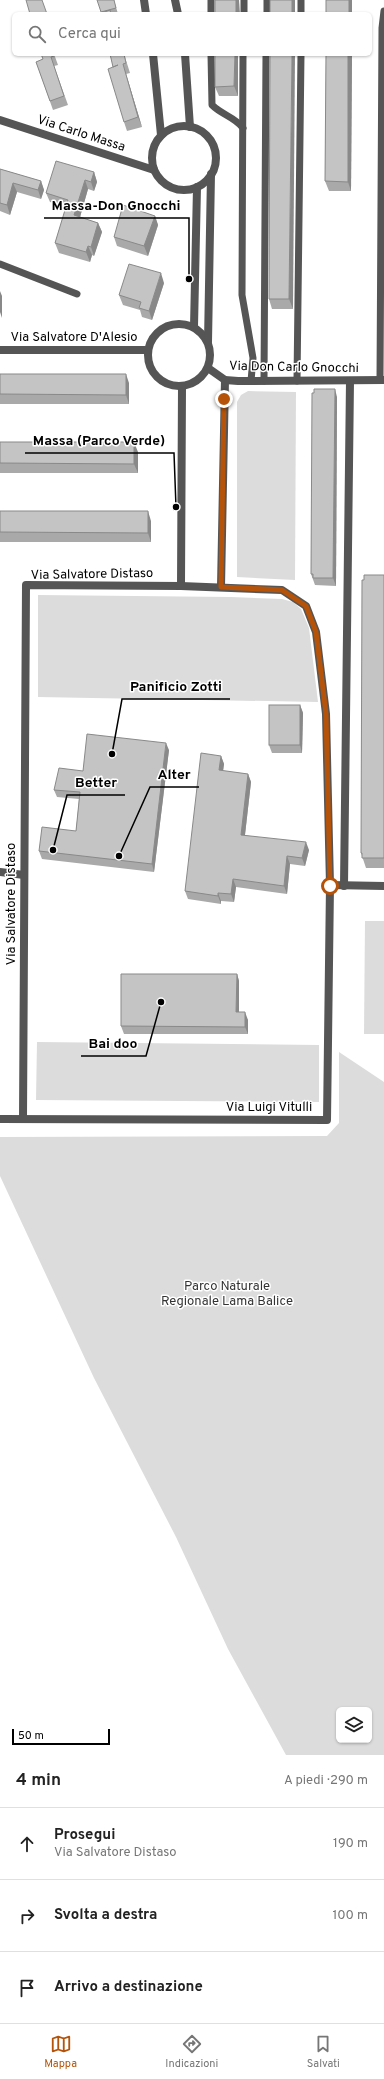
<!DOCTYPE html>
<html lang="it">
<meta charset="utf-8">
<style>
body{margin:0;font-family:Overpass,sans-serif;background:#f2f2f2;color:#222}
.controls{position:absolute;right:12px;bottom:12px;display:grid;overflow:hidden;border-radius:6px;box-shadow:0 1px 3px #0004}
.controls button{width:36px;height:36px;display:grid;place-items:center;padding:0;border:0;border-bottom:1px solid #e0e0e0;background:#fff;color:#222;font:20px sans-serif}
.scale{position:absolute;left:12px;bottom:10px;width:98px;box-sizing:border-box;padding-left:4px;border:2px solid #000;border-top:0;font-size:11px;line-height:14px;white-space:nowrap;color:#000;-webkit-text-stroke:3px #fff;paint-order:stroke}
.stop{position:absolute;width:12px;height:12px;margin:-9px;border:3px solid #b45309;border-radius:50%;background:#fff}
.stop.end{background:#b45309;border-color:#fff;box-shadow:0 1px 4px #0008}
.list{margin:0;padding:0;list-style:none}
h2{display:flex;justify-content:space-between;align-items:center;height:52px;margin:0;padding:0 16px;font-size:17px}
h2 small{font-size:13px;font-weight:400;color:#767676}
.list li{display:grid;grid-template-columns:26px 1fr auto;gap:12px;align-items:center;box-sizing:border-box;height:72px;padding:0 16px;border-top:1px solid #e0e0e0}
.list b{display:block;font-size:15px;white-space:nowrap}
.list p{margin:0;font-size:13px;white-space:nowrap;color:#767676}
.list em{font-size:13px;font-style:normal;color:#767676}
.icon{flex:none;width:22px;height:22px;fill:none;stroke:currentColor;stroke-width:2;stroke-linecap:round;stroke-linejoin:round}
.map{position:relative;flex:none;width:384px;height:1755px;overflow:hidden}
.search{position:absolute;background:#fff;box-shadow:0 1px 3px #0004;left:12px;right:12px;top:12px;height:44px;display:flex;align-items:center;gap:10px;box-sizing:border-box;padding:0 14px;border-radius:6px;color:#767676;font-size:15px}
.sheet{height:268px;background:#fff}
nav{display:flex;justify-content:space-around;align-items:center;box-sizing:border-box;height:56px;border-top:1px solid #e0e0e0;background:#fff;font-size:11px;color:#767676}
nav a{display:grid;justify-items:center;gap:2px}
nav .on{color:#b45309}
.map>svg:first-child{display:block}
.green{fill:#dcdcdc;fill-rule:evenodd}
.lines{fill:none;stroke-linecap:round;stroke-linejoin:round}
.service{stroke:#555;stroke-width:7}
.minor{stroke:#555;stroke-width:8}
.wall{fill:#a9a9a9}
.shaded-wall{fill:#898989}
.building{fill:#c4c4c4;stroke:#898989}
.route{stroke:#b45309;stroke-width:5}
.labels{text-anchor:middle;dominant-baseline:central;stroke-width:3;stroke-linejoin:round;paint-order:stroke}
.street-label{font-size:13px;fill:#000;stroke:#fff}
.park-label{font-size:13px;fill:#333;stroke:#fff}
.leader{fill:none;stroke:#000;stroke-width:1.5}
.callout-dot{fill:#000;stroke:#fff;stroke-width:1.5}
.callout-label{font-size:14px;text-anchor:middle;font-weight:bold;fill:#000;stroke:#fff;stroke-width:3;stroke-linejoin:round;paint-order:stroke}
</style>
<div class="map">
<svg width="384" height="1755" viewBox="0 0 384 1755">
<rect width="100%" height="100%" fill="#fff"/>
<g class="green">
<path d="M248,391L296,392L295,580L237,577V402L241,395Z"/>
<path d="M38,595L231,597L282,599L293,602L301,609L309,628L318,702L38,697Z"/>
<path d="M365,921H384V1034H364Z"/>
<path d="M37,1042L319,1045V1102L36,1100Z"/>
<path d="M339,1052L384,1082V1755H286L228,1649L176,1537L94,1378L0,1176V1137L327,1136L339,1123ZM339,1710H369V1740H339Z"/>
</g>
<g class="lines">
<g class="service">
<path d="M211,14V0"/>
<path d="M244,14V0"/>
<path d="M267,14V0"/>
<path d="M301,14V0"/>
<path d="M211,54L212,105C222,115 235,117 243,128"/>
<path d="M243,54L242,295L253,358L251,381"/>
<path d="M0,264L77,294"/>
<path d="M380,380L382,28L384,11"/>
<path d="M264,381L266,54"/>
<path d="M297,381L301,54"/>
</g>
<g class="minor">
<path d="M144,0L146,14"/>
<path d="M175,0L178,14"/>
<path d="M153,54L161,135"/>
<path d="M185,54L190,127"/>
<path d="M0,120L154,170"/>
<circle cx="184" cy="158" r="32"/>
<circle cx="179" cy="355" r="31"/>
<path d="M194,327L197,187"/>
<path d="M208,342L211,174"/>
<path d="M0,350H148"/>
<path d="M208,368L225,380L238,381L384,380"/>
<path d="M181,586L182,387"/>
<path d="M221,587L225,380"/>
<path d="M0,872L24,875"/>
<path d="M330,885L384,886"/>
<path d="M344,886L350,381"/>
<path d="M0,1119L327,1120L330,885L326,714L316,632L306,606L282,590L181,586L26,585L23,1119"/>
</g>
</g>
<g class="wall">
<path d="M114,0L118,14H99L101,13V12Z"/>
<path d="M54,54L58,65L54,66L68,105L53,110L36,62L43,59Z"/>
<path d="M110,54H124L130,73L126,74L142,127L127,131L124,122L113,67Z"/>
<path d="M215,54H238V96H219L215,87Z"/>
<path d="M270,54L293,309H272L269,299Z"/>
<path d="M326,54H352L351,191H329L325,181Z"/>
<path d="M0,169L41,181L44,190L41,199L17,192L10,215L0,211Z"/>
<path d="M94,172L97,182L94,191L88,189L80,217L98,223L102,232L94,256L92,255L90,262L59,253L55,243L66,207L50,202L46,193Z"/>
<path d="M155,216L158,225L148,256L117,246L114,237Z"/>
<path d="M164,283L152,320L142,317L140,310L123,305L119,295Z"/>
<path d="M0,374L129,383V404H0Z"/>
<path d="M314,393L337,397L336,586L315,585L311,574Z"/>
<path d="M0,442L138,452V473H0Z"/>
<path d="M0,511L151,521V542H0Z"/>
<path d="M384,575V868H366L361,853Z"/>
<path d="M300,705L303,713L302,753H272L269,745Z"/>
<path d="M169,750L154,872L42,859L39,851L76,831L79,799L57,797L54,790L83,771Z"/>
<path d="M221,756L224,764L223,771L248,774L251,782L245,835L309,850L305,866L290,864L287,894L236,887L234,902L221,901V904L188,899L185,891Z"/>
<path d="M237,974L239,981V1012L248,1020V1034H124L121,1026Z"/>
</g>
<g class="shaded-wall">
<path d="M236,0H239L240,14H236Z"/>
<rect x="292" y="0" width="3" height="14"/>
<rect x="349" y="0" width="3" height="14"/>
<path d="M235,54H238V96L234,86Z"/>
<path d="M292,54H295L293,309L289,299Z"/>
<path d="M348,54H352L351,191L348,182Z"/>
<path d="M123,64L126,74L142,127L138,117Z"/>
<path d="M94,172L97,182L94,191L91,182Z"/>
<path d="M85,180L88,189L78,224L74,215Z"/>
<path d="M41,181L44,190L41,199L38,190Z"/>
<path d="M13,183L17,192L10,215L7,205Z"/>
<path d="M155,216L158,225L148,256L144,246Z"/>
<path d="M98,223L102,232L94,256L91,247Z"/>
<path d="M88,246L92,255L90,262L86,252Z"/>
<path d="M161,273L164,283L152,320L149,311Z"/>
<path d="M0,291L2,296V318L0,312Z"/>
<path d="M126,374L129,383V404L126,395Z"/>
<path d="M335,389L337,397L336,586L333,578Z"/>
<path d="M134,442L138,452V473L134,464Z"/>
<path d="M148,511L151,521V542L148,533Z"/>
<path d="M300,705L303,713L302,753L300,745Z"/>
<path d="M166,743L169,750L154,872L152,864Z"/>
<path d="M221,756L224,764L222,778L219,770Z"/>
<path d="M248,774L251,782L244,843L241,835Z"/>
<path d="M306,842L309,850L305,866L302,858Z"/>
<path d="M287,856L290,864L287,894L284,886Z"/>
<path d="M233,879L236,887L234,902L231,894Z"/>
<path d="M218,893L221,901V904L218,896Z"/>
<path d="M237,974L239,981V1020L236,1012Z"/>
<path d="M245,1012L248,1020V1034L245,1027Z"/>
</g>
<g class="building">
<path d="M26,0H42L47,14H30Z"/>
<path d="M97,0H114L116,8L101,12Z"/>
<rect x="215" y="0" width="21" height="14"/>
<rect x="270" y="0" width="22" height="14"/>
<rect x="326" y="0" width="23" height="14"/>
<path d="M110,10L111,14H99Z"/>
<path d="M41,54H54V56L51,57L64,96L50,101L36,62L43,59Z"/>
<path d="M110,54H124L126,63L123,64L138,117L124,122L108,69L118,65L113,67Z"/>
<path d="M215,54H235L234,86L215,87Z"/>
<path d="M270,54H292L289,299H269Z"/>
<path d="M326,54H348V182L325,181Z"/>
<path d="M56,161L94,172L91,182L85,180L74,215L98,223L91,247L88,246L86,252L55,243L68,200L46,193Z"/>
<path d="M0,169L41,181L38,190L13,183L7,205L0,203Z"/>
<path d="M123,205L155,216L144,246L114,237Z"/>
<path d="M129,264L161,273L149,311L139,308L141,302L119,295Z"/>
<path d="M0,374H126V395L0,394Z"/>
<path d="M314,389H335L333,578H313V574H311L312,393H314Z"/>
<path d="M0,442H134V464L0,463Z"/>
<path d="M0,511H148V533L0,532Z"/>
<path d="M364,575H384V858H362V853H361L362,580H364Z"/>
<rect x="269" y="705" width="31" height="40"/>
<path d="M87,734L166,743L152,864L39,851L42,827L76,831L80,792L54,790L59,768L83,771Z"/>
<path d="M201,753L221,756L219,770L248,774L241,835L306,842L302,858L287,856L284,886L233,879L231,894L218,893V896L185,891Z"/>
<path d="M121,974H237L236,1012H245V1027L121,1026Z"/>
</g>
<g class="lines">
<path class="route" d="M224,399L221,587L282,590L306,606L316,632L326,714L330,886"/>
</g>
<g class="labels">
<g class="street-label">
<text transform="translate(81 134) rotate(18)">Via Carlo Massa</text>
<text x="74" y="338">Via Salvatore D'Alesio</text>
<text transform="translate(294 368) rotate(1)">Via Don Carlo Gnocchi</text>
<text transform="translate(92 575) rotate(-1)">Via Salvatore Distaso</text>
<text transform="translate(12 904) rotate(-90)">Via Salvatore Distaso</text>
<text x="269" y="1108">Via Luigi Vitulli</text>
</g>
<g class="park-label">
<text x="227" y="1287">Parco Naturale<tspan x="227" dy="15">Regionale Lama Balice</tspan></text>
</g>
</g>
<path class="leader" d="M189 279L189 218H44M176 507L174 453H25M112 754L122 699H230M119 856L150 787H199M53 850L67 795H125M161 1002L146 1056H81"/>
<g class="callout-dot">
<circle cx="189" cy="279" r="4"/>
<circle cx="176" cy="507" r="4"/>
<circle cx="112" cy="754" r="4"/>
<circle cx="119" cy="856" r="4"/>
<circle cx="53" cy="850" r="4"/>
<circle cx="161" cy="1002" r="4"/>
</g>
<g class="callout-label">
<text x="116" y="210">Massa-Don Gnocchi</text>
<text x="99" y="445">Massa (Parco Verde)</text>
<text x="176" y="691">Panificio Zotti</text>
<text x="174" y="779">Alter</text>
<text x="96" y="787">Better</text>
<text x="113" y="1048">Bai doo</text>
</g>
</svg>
<div class="controls">
<button><svg class="icon" aria-label="layers" viewBox="0 0 24 24"><path d="M12 4l9 5-9 5-9-5zM3 14l9 5 9-5"/></svg></button>
</div>
<div class="scale">50 m</div>
<div class="stop" style="left:330px;top:886px"></div>
<div class="stop end" style="left:224px;top:399px"></div>
<div class="search"><svg class="icon" aria-label="search" viewBox="0 0 24 24"><circle cx="10" cy="10" r="6"/><path d="M15 15l6 6"/></svg>Cerca qui</div>
</div>
<section class="sheet">
<h2>4 min<small>A piedi · 290 m</small></h2>
<ul class="list">
<li><svg class="icon" aria-label="ahead" viewBox="0 0 24 24"><path d="M12 20V5M6 11l6-6 6 6"/></svg><div><b>Prosegui</b><p>Via Salvatore Distaso</p></div><em>190 m</em></li>
<li><svg class="icon" aria-label="right" viewBox="0 0 24 24"><path d="M7 20v-9h11M14 6l5 5-5 5"/></svg><div><b>Svolta a destra</b></div><em>100 m</em></li>
<li><svg class="icon" aria-label="arrive" viewBox="0 0 24 24"><path d="M6 21V4h12l-3 4 3 4H6"/></svg><div><b>Arrivo a destinazione</b></div></li>
</ul>
</section>
<nav>
<a class="on"><svg class="icon" aria-label="map" viewBox="0 0 24 24"><path d="M3 6l6-2 6 2 6-2v14l-6 2-6-2-6 2zM9 4v14M15 6v14"/></svg>Mappa</a>
<a><svg class="icon" aria-label="directions" viewBox="0 0 24 24"><path d="M12 3l9 9-9 9-9-9zM9 14v-3h6M13 9l2 2-2 2"/></svg>Indicazioni</a>
<a><svg class="icon" aria-label="saved" viewBox="0 0 24 24"><path d="M7 4h10v16l-5-4-5 4z"/></svg>Salvati</a>
</nav>
